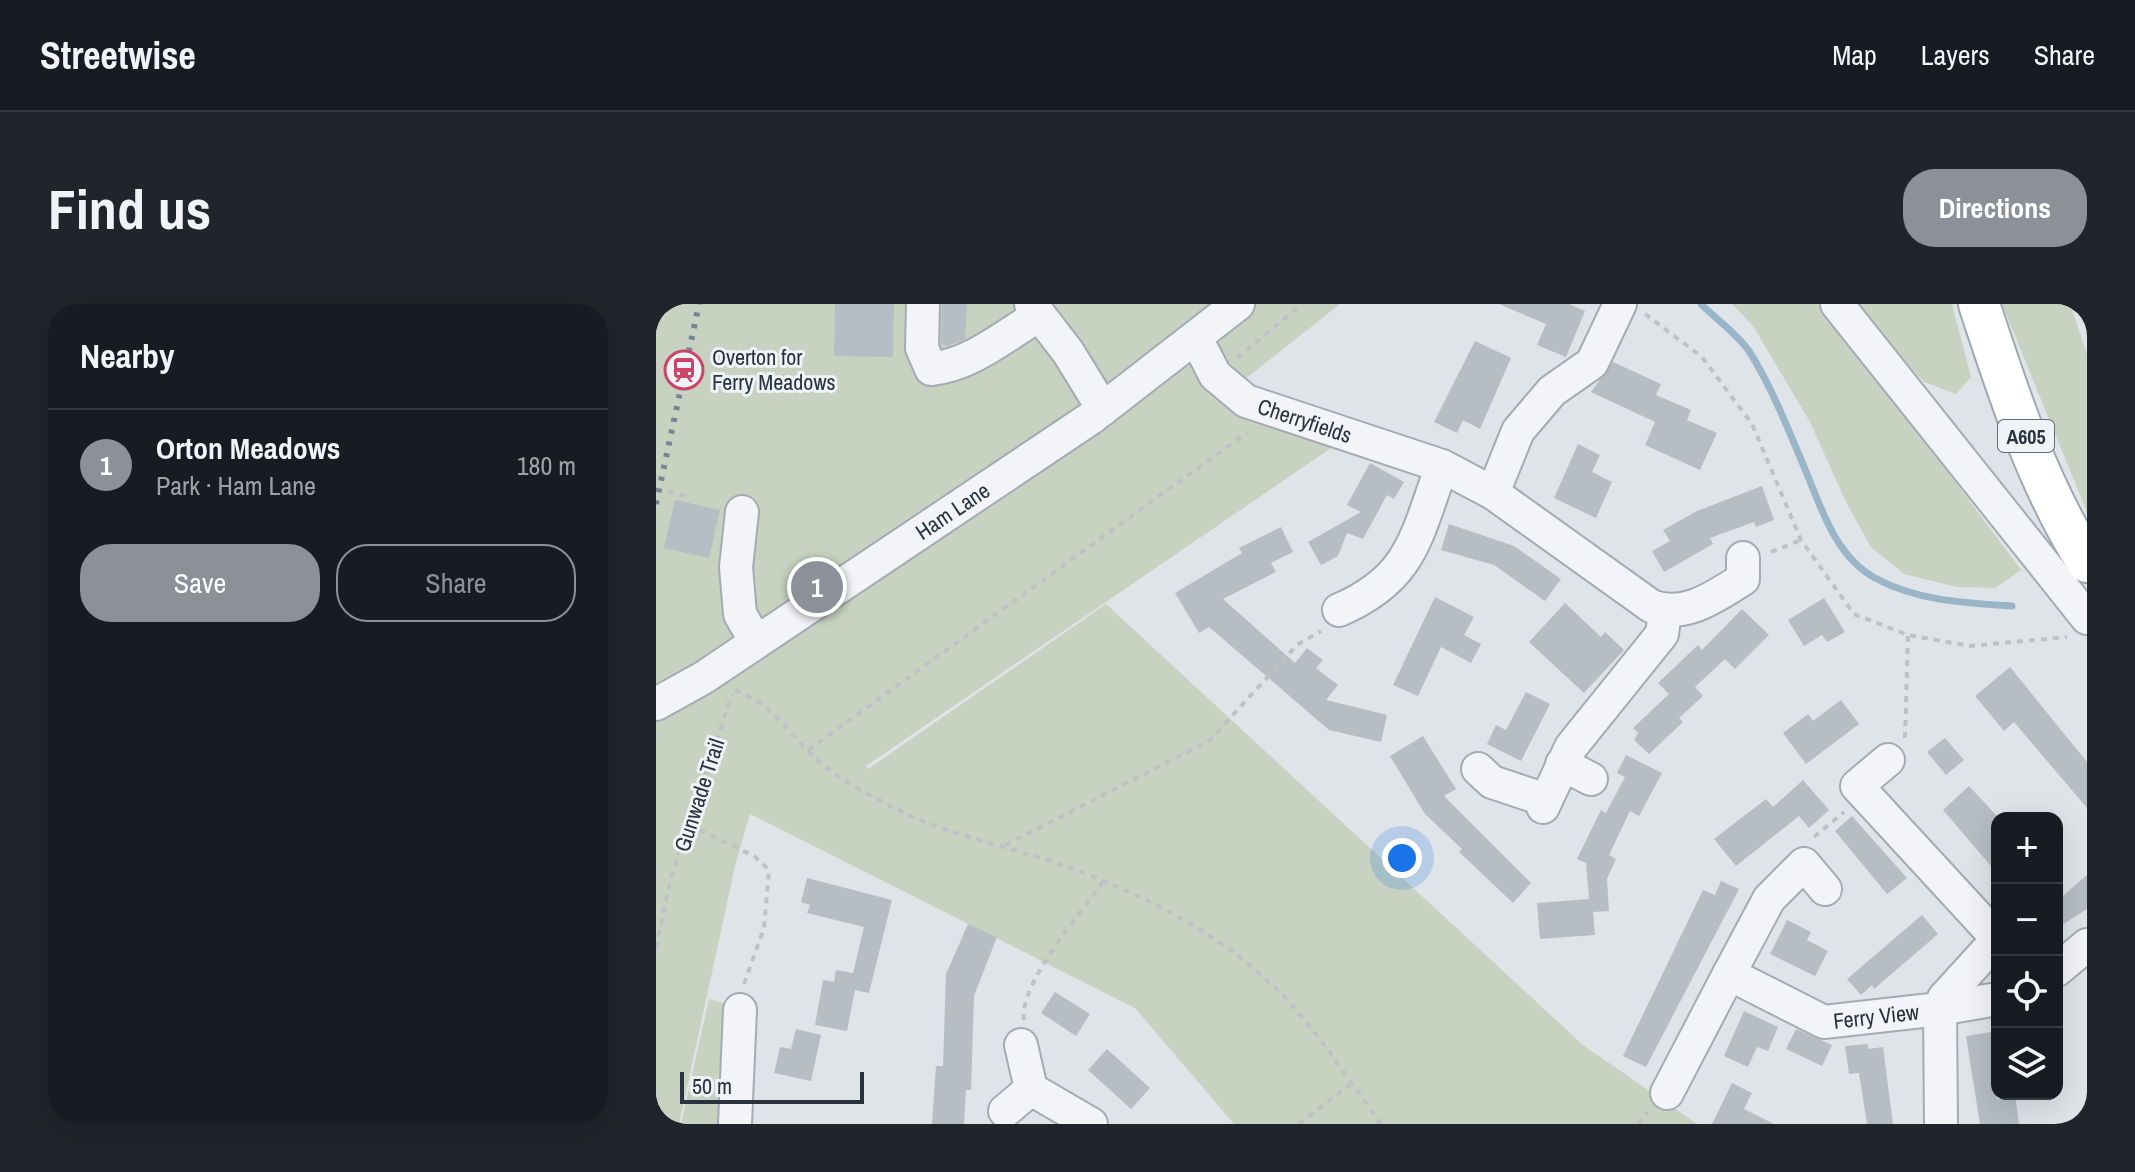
<!DOCTYPE html>
<meta charset="utf-8">
<style>
body{margin:0;font-family:"Archivo Narrow",sans-serif;background:#20242c;color:#f1f3f6}
.controls{position:absolute;right:24px;bottom:24px;display:grid;overflow:hidden;border-radius:16px;box-shadow:0 8px 32px #0002}
.controls button{width:72px;height:72px;display:grid;place-items:center;padding:0;border:0;border-bottom:2px solid #363941;background:#171b24;color:#f1f3f6;font:40px sans-serif}
.scale{position:absolute;left:24px;bottom:20px;width:184px;box-sizing:border-box;padding-left:8px;border:4px solid #28333f;border-top:0;font-size:22px;line-height:28px;white-space:nowrap;color:#28333f;-webkit-text-stroke:6px #eff2f6;paint-order:stroke}
.you{position:absolute;left:746px;top:554px;width:28px;height:28px;margin:-20px;border:6px solid #fff;border-radius:50%;background:#1a73e8;box-shadow:0 0 0 12px #1a73e833}
.badge{display:grid;place-items:center;width:52px;height:52px;border-radius:50%;background:#8c9099;color:#fff;font-size:26px;font-weight:700}
.pin{position:absolute;translate:-50% -50%;border:4px solid #fff;box-shadow:0 2px 8px #0006}
.list{margin:0;padding:0;list-style:none}
h2{display:flex;justify-content:space-between;align-items:center;height:104px;margin:0;padding:0 32px;font-size:34px}
h2 small{font-size:26px;font-weight:400;color:#9ea1a6}
.list li{display:grid;grid-template-columns:52px 1fr auto;gap:24px;align-items:center;box-sizing:border-box;height:112px;padding:0 32px;border-top:2px solid #363941}
.list b{display:block;font-size:30px;white-space:nowrap}
.list p{margin:0;font-size:26px;white-space:nowrap;color:#9ea1a6}
.list em{font-size:26px;font-style:normal;color:#9ea1a6}
.actions{display:flex;gap:16px;padding:24px 32px}
.actions a{flex:1;padding:18px 0;border:2px solid #8c9099;border-radius:32px;text-align:center;font-size:28px;color:#8c9099}
.actions .main{background:#8c9099;color:#fff}
.icon{flex:none;width:44px;height:44px;fill:none;stroke:currentColor;stroke-width:2;stroke-linecap:round;stroke-linejoin:round}
.map{position:relative;flex:none;width:1431px;height:820px;overflow:hidden;border-radius:32px}
header{display:flex;align-items:center;gap:48px;box-sizing:border-box;height:112px;padding:0 40px;background:#171b24;border-bottom:2px solid #363941}
header strong{font-size:38px}
nav{display:flex;gap:44px;margin-inline-start:auto;font-size:28px}
.intro{display:flex;align-items:center;justify-content:space-between;box-sizing:border-box;height:192px;padding:0 48px}
h1{margin:0;font-size:56px}
.button{padding:20px 36px;border-radius:32px;background:#8c9099;color:#fff;font-size:28px;font-weight:700}
main{display:flex;gap:48px;padding:0 48px}
aside{flex:1;background:#171b24;border-radius:32px;box-shadow:0 8px 32px #0002}
.map>svg:first-child{display:block}
.green{fill:#c7d2c0}
.lines{fill:none;stroke-linecap:round;stroke-linejoin:round}
.stream{stroke:#9ab5c8;stroke-width:7}
.building{fill:#b6bdc5}
.minor-casing{stroke:#a4abb2;stroke-width:36}
.major-casing{stroke:#9fa9b4;stroke-width:44}
.path{stroke:#bdc2c7;stroke-width:4;stroke-dasharray:6 6;stroke-linecap:butt}
.minor{stroke:#f2f4f7;stroke-width:32}
.major{stroke:#fff;stroke-width:40}
.rail{stroke:#798592;stroke-width:6;stroke-dasharray:4 8;stroke-linecap:butt}
.labels{text-anchor:middle;dominant-baseline:central;stroke-width:6;stroke-linejoin:round;paint-order:stroke}
.shield{fill:#eff2f6;stroke:#646c76;stroke-width:2}
.shield-label{font-size:20px;font-weight:bold;fill:#28333f}
.poi-label{font-size:22px;fill:#28333f;stroke:#eff2f6;text-anchor:start}
.street-label{font-size:22px;fill:#28333f;stroke:#eff2f6}
</style>
<header>
<strong>Streetwise</strong>
<nav><a>Map</a><a>Layers</a><a>Share</a></nav>
</header>
<div class="intro"><h1>Find us</h1><a class="button">Directions</a></div>
<main>
<aside>
<h2>Nearby<small></small></h2>
<ul class="list">
<li><span class="badge">1</span><div><b>Orton Meadows</b><p>Park · Ham Lane</p></div><em>180 m</em></li>
</ul>
<div class="actions"><a class="main">Save</a><a>Share</a></div>
</aside>
<div class="map">
<svg width="1431" height="820" viewBox="0 0 1431 820">
<rect width="100%" height="100%" fill="#dfe4e8"/>
<g class="green">
<path d="M0,0H684L564,95L575,105L681,140L210,462L212,465L450,300L927,741L1041,820H578L479,704L94,510L80,558L23,820H0Z"/>
<path d="M1076,0H1296L1315,73L1300,90L1268,78L1235,42L1212,61L1365,266L1339,284L1301,283L1248,270L1215,243L1191,200L1154,118L1097,22Z"/>
<path d="M1346,0H1414L1431,50V208Z"/>
<path d="M53,695L67,699L64,810L61,820H25Z"/>
</g>
<g class="lines">
<path class="stream" d="M1045,0C1060,15 1081,30 1093,47C1114,80 1131,122 1146,158C1164,199 1177,251 1219,274C1261,297 1310,299 1356,302"/>
</g>
<g class="building">
<path d="M179,0H238L237,53L178,52Z"/>
<path d="M286,0H311L309,35L292,42L285,40Z"/>
<path d="M843,0H913L929,7L910,53L881,41L890,20Z"/>
<path d="M819,37L855,54L824,125L807,116L801,129L778,118Z"/>
<path d="M957,58L1005,80L1000,91L1035,106L1031,116L1061,129L1044,166L989,141L999,118L935,88Z"/>
<path d="M922,140L944,151L936,168L956,178L940,214L898,194Z"/>
<path d="M714,159L748,178L738,195L731,191L707,235L691,229L682,252L665,261L652,238L705,208L691,201Z"/>
<path d="M1106,182L1118,216L1100,223L1098,218L1054,234L1057,240L1008,268L996,247L1014,237L1007,226L1041,207Z"/>
<path d="M19,196L64,206L53,254L8,244Z"/>
<path d="M793,220L858,242L905,275L889,297L838,261L785,246Z"/>
<path d="M625,223L637,248L615,259L620,268L567,295L639,359L651,344L667,356L660,364L682,381L670,396L731,411L725,438L673,426L553,323L543,329L519,289L586,249L583,244Z"/>
<path d="M779,293L818,313L808,331L825,340L815,359L785,343L762,392L737,381Z"/>
<path d="M1168,294L1189,328L1171,338L1166,331L1148,342L1132,316Z"/>
<path d="M909,299L945,333L949,328L968,346L928,389L873,338Z"/>
<path d="M1086,305L1113,331L1079,365L1069,355L1039,383L1047,392L1023,414L1027,418L993,450L978,436L982,429L977,424L1013,390L1002,379L1042,341L1046,346Z"/>
<path d="M1354,363L1431,458V504L1358,418L1348,427L1319,392Z"/>
<path d="M870,388L894,400L865,457L831,440L840,421L850,426Z"/>
<path d="M1185,396L1203,420L1150,460L1127,429L1152,410L1157,417Z"/>
<path d="M767,432L800,485L788,492L875,579L857,599L803,548L806,545L769,510L734,452Z"/>
<path d="M1289,434L1308,456L1290,471L1271,448Z"/>
<path d="M970,451L1006,469L983,512L974,507L953,551L960,555L951,575L953,607L937,608L939,631L884,635L881,599L933,595L930,559L921,555L945,506L950,509L969,473L961,469Z"/>
<path d="M1147,476L1173,506L1153,524L1143,512L1080,562L1058,535L1110,495L1117,503Z"/>
<path d="M1313,482L1341,512V569L1287,506Z"/>
<path d="M1196,512L1251,574L1231,590L1179,527Z"/>
<path d="M1431,571V605L1401,624V597Z"/>
<path d="M151,574L236,596L213,689L199,686L191,727L159,721L167,676L178,678L180,666L197,669L208,623L151,609L154,601L145,598Z"/>
<path d="M1065,577L1083,585L990,763L967,752L1047,586L1059,591Z"/>
<path d="M1266,611L1282,630L1218,685L1216,681L1205,691L1191,675Z"/>
<path d="M1131,616L1155,628L1151,636L1172,647L1159,672L1114,650Z"/>
<path d="M312,620L341,633L318,692L315,786H310L308,820H276L280,762H287L290,670Z"/>
<path d="M399,688L434,710L420,732L385,709Z"/>
<path d="M1088,707L1122,723L1112,747L1101,743L1092,763L1068,752Z"/>
<path d="M140,725L165,731L155,777L118,769L124,743L135,745Z"/>
<path d="M1140,725L1176,741L1166,762L1130,745Z"/>
<path d="M1341,727V795L1359,792L1363,820H1324L1310,732Z"/>
<path d="M1212,740V745L1227,743L1237,820H1211L1203,769L1193,770L1189,742Z"/>
<path d="M451,745L494,784L475,805L432,766Z"/>
<path d="M1076,779L1096,789L1088,805L1118,820H1056Z"/>
</g>
<g class="lines">
<defs>
<g id="minor">
<path d="M267,0L266,44L275,65C315,61 348,32 382,12"/>
<path d="M375,0L412,48L447,105"/>
<path d="M1181,0L1431,314"/>
<path id="s1" d="M540,34L559,71L590,97L786,162L837,189L995,302C1029,315 1060,292 1087,275V254"/>
<path d="M837,189L862,127L896,87L936,59L964,0"/>
<path d="M86,208L80,263L84,310L100,338"/>
<path d="M683,306C757,274 760,232 786,162"/>
<path id="s2" d="M0,400L47,374L435,114L582,0"/>
<path d="M1232,456L1201,482L1341,634"/>
<path d="M906,460L935,475"/>
<path d="M822,465L836,478L890,496"/>
<path d="M887,503L915,443L1006,330L1009,308"/>
<path id="s3" d="M1169,585L1148,560L1113,595L1073,670L1168,718L1284,705L1285,820"/>
<path d="M1341,636L1288,694L1284,705L1341,695"/>
<path d="M1401,666L1431,641"/>
<path d="M375,785L435,820"/>
<path d="M1011,789L1073,670"/>
<path d="M349,807L375,785L365,741"/>
<path d="M79,820L84,706"/>
</g>
<path id="major" d="M1323,0C1352,88 1381,179 1431,258"/>
</defs>
<use href="#minor" class="minor-casing"/>
<use href="#major" class="major-casing"/>
<g class="path">
<path d="M989,10L1046,53L1096,120L1145,236L1198,310L1252,331L1314,342L1411,333"/>
<path d="M581,54L646,0"/>
<path d="M0,185L31,192"/>
<path d="M1115,248L1145,236"/>
<path d="M79,386C120,403 131,428 161,456C182,475 212,490 238,504C292,532 357,543 415,564C493,593 572,633 630,695C665,733 695,779 725,820"/>
<path d="M1249,434L1252,331"/>
<path d="M152,446L592,128"/>
<path d="M33,521L98,552L113,566L108,624L88,680"/>
<path d="M1158,533L1188,508"/>
<path d="M349,541L553,437L641,341L665,327"/>
<path d="M0,644L14,577L76,390"/>
<path d="M368,716C363,679 425,609 447,578"/>
<path d="M643,820L695,780"/>
<path d="M982,820L992,808"/>
</g>
<use href="#minor" class="minor"/>
<use href="#major" class="major"/>
<path class="rail" d="M0,200L43,0"/>
</g>
<defs>
<symbol id="station-ring" viewBox="-11 -11 22 22"><circle r="9.5" fill="#eff2f6" stroke="#cc4567" stroke-width="1.5"/><path d="M-3-6H3Q5-6 5-4V2Q5 4 3 4L4.5 6H3L1.5 4h-3L-3 6H-4.5L-3 4Q-5 4-5 2V-4Q-5-6-3-6ZM-3.5-4v3h7v-3ZM-3.5 1v1.5H-2V1ZM2 1v1.5H3.5V1Z" fill="#cc4567"/></symbol>
</defs>
<g fill-rule="evenodd">
<use href="#station-ring" x="6" y="44" width="44" height="44"/>
</g>
<g class="labels">
<rect class="shield" x="1342" y="116" width="56" height="32" rx="6"/>
<g class="shield-label">
<text x="1370" y="132">A605</text>
</g>
<g class="poi-label">
<text x="56" y="53">Overton for<tspan x="56" dy="25">Ferry Meadows</tspan></text>
</g>
<g class="street-label">
<text stroke="none"><textPath href="#s1" startOffset="144">Cherryfields</textPath></text>
<text stroke="none"><textPath href="#s2" startOffset="354">Ham Lane</textPath></text>
<text transform="translate(43 491) rotate(-72)">Gunwade Trail</text>
<text stroke="none"><textPath href="#s3" startOffset="326">Ferry View</textPath></text>
</g>
</g>
</svg>
<div class="controls">
<button>+</button>
<button>−</button>
<button><svg class="icon" aria-label="locate" viewBox="0 0 24 24"><circle cx="12" cy="12" r="6"/><path d="M12 2v4M12 18v4M2 12h4M18 12h4"/></svg></button>
<button><svg class="icon" aria-label="layers" viewBox="0 0 24 24"><path d="M12 4l9 5-9 5-9-5zM3 14l9 5 9-5"/></svg></button>
</div>
<div class="scale">50 m</div>
<div class="you"></div>
<div class="pin badge" style="left:161px;top:283px">1</div>
</div>
</main>
